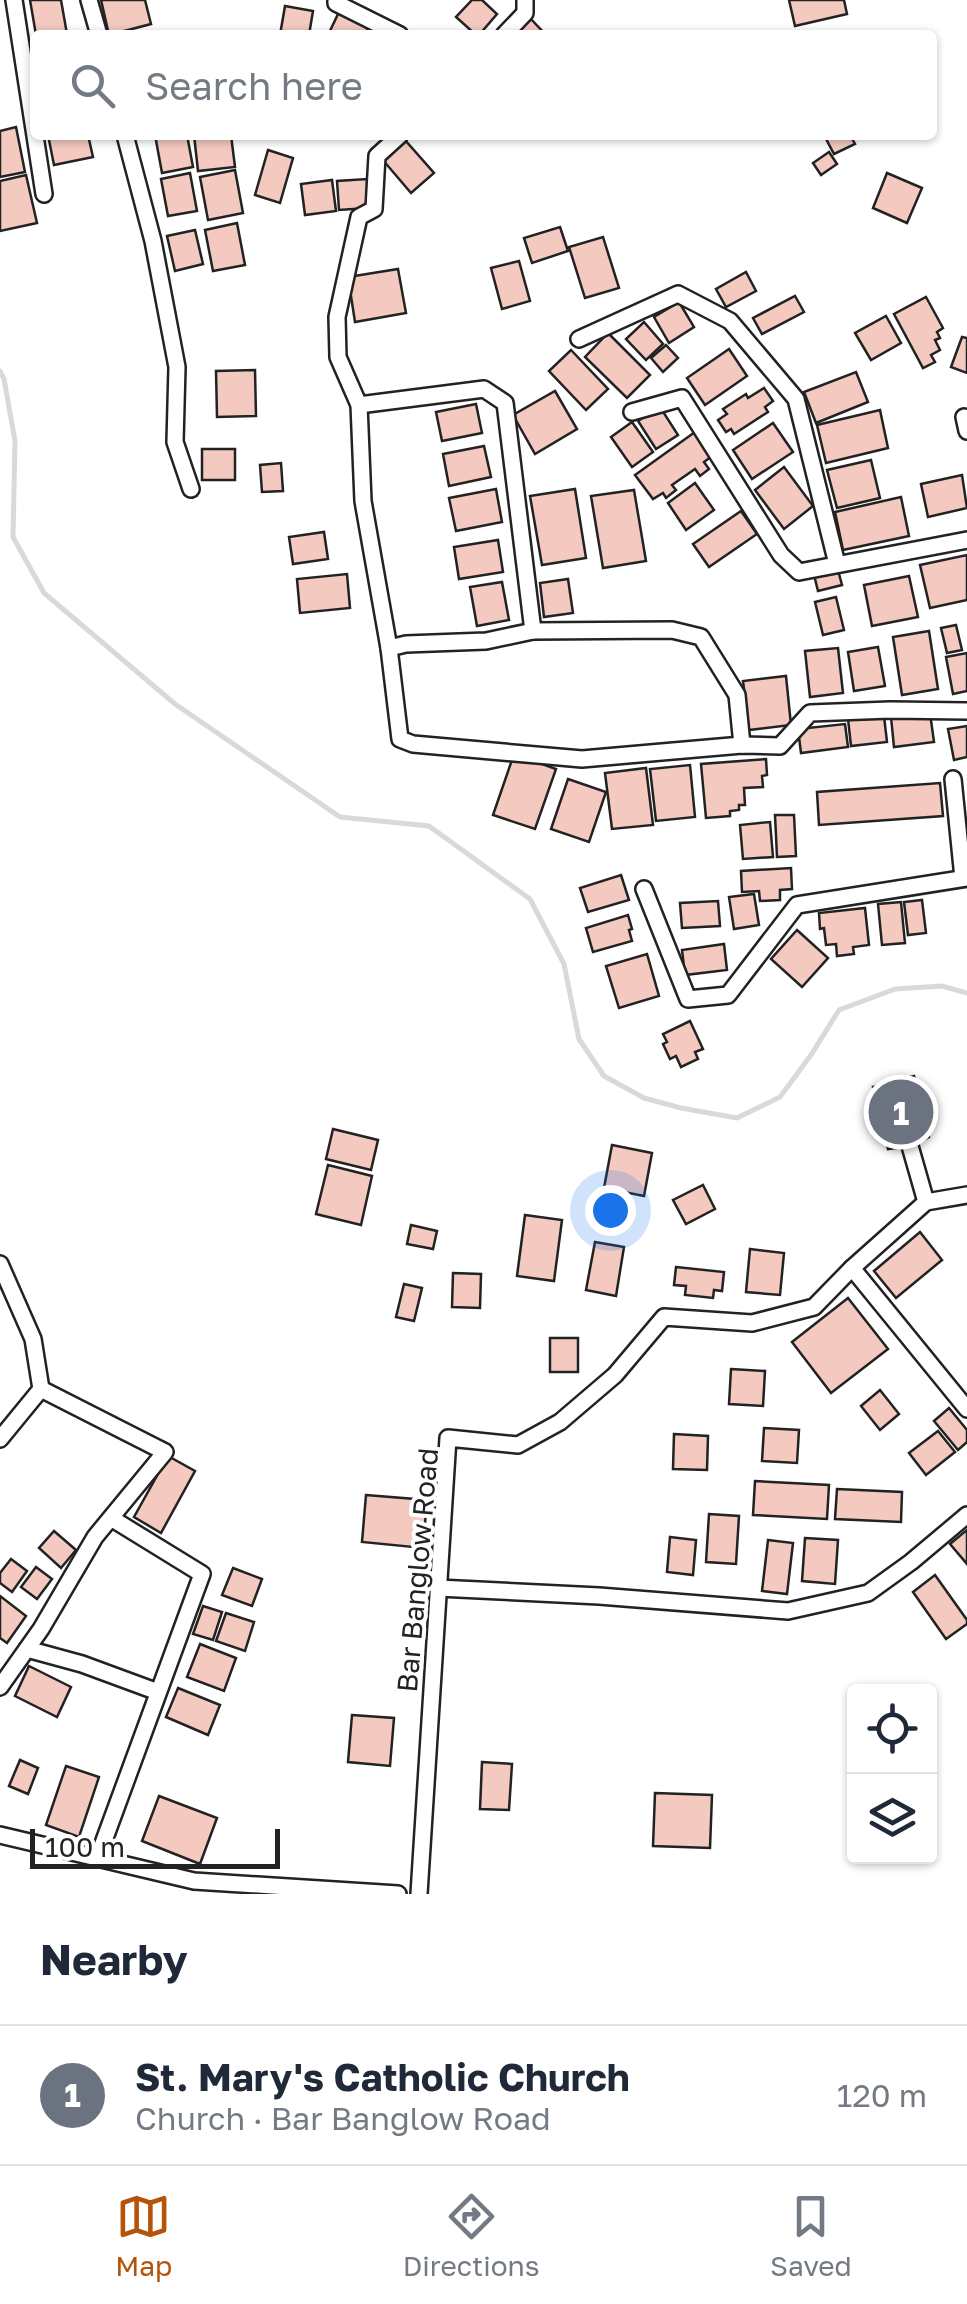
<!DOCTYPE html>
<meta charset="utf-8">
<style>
body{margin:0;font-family:"Golos Text",sans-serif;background:#f2f2f3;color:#1f2937}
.controls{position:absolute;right:30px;bottom:30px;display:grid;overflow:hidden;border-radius:10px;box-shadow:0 2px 8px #0004}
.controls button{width:90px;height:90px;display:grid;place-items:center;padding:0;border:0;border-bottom:2px solid #e0e1e3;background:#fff;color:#1f2937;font:50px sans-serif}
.scale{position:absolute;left:30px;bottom:25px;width:250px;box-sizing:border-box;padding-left:10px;border:5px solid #222;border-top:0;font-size:28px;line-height:35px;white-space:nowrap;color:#222;-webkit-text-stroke:8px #fff;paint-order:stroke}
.you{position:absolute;left:610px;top:1210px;width:35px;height:35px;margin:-25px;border:8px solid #fff;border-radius:50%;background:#1a73e8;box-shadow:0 0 0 15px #1a73e833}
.badge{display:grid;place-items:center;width:65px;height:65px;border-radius:50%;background:#b45309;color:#fff;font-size:32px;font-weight:700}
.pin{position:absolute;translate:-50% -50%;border:5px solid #fff;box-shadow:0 2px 10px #0006}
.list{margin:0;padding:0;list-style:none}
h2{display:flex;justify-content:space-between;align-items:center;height:130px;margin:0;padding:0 40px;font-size:42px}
h2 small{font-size:32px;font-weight:400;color:#747a83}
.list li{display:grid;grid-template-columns:65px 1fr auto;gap:30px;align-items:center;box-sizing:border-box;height:140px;padding:0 40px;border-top:2px solid #e0e1e3}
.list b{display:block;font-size:38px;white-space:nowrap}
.list p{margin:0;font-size:32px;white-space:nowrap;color:#747a83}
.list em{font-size:32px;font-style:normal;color:#747a83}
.icon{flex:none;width:55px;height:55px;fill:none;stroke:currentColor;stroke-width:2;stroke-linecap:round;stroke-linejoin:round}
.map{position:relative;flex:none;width:967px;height:1894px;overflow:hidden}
.search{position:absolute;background:#fff;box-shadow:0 2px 8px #0004;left:30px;right:30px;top:30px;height:110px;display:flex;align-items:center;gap:25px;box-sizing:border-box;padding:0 35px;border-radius:10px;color:#747a83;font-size:38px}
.sheet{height:270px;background:#fff}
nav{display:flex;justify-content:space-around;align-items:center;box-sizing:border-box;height:140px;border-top:2px solid #e0e1e3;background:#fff;font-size:28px;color:#747a83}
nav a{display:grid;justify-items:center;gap:5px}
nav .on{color:#b45309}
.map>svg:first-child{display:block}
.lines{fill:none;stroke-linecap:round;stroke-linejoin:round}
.stream{stroke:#d9d9d9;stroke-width:5}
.building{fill:#f3c9c0;stroke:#222;stroke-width:2.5}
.street-casing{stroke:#222;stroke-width:20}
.street{stroke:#fff;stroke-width:15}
.labels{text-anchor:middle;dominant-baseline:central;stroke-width:8;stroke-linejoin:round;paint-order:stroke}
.street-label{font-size:28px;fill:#222;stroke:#fff}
</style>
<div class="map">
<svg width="967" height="1894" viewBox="0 0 967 1894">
<rect width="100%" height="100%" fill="#fff"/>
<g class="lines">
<path class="stream" d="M0,371L4,379L15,441L13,537L44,593L175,704L340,817L429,826L530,899L564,964L579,1039L604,1076L644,1098L681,1108L737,1118L780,1097L811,1055L839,1010L895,989L942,986L967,993"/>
</g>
<g class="building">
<path d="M30,0H61L67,34L36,35Z"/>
<path d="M101,0H145L151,24L109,35Z"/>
<path d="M472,0H482L497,14L479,35H476L456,17Z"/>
<path d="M789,0H844L847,14L795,26Z"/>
<path d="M285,6L313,11L309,35H280Z"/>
<path d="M339,12L369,26L365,35H328Z"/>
<path d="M529,17L546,35H510Z"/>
<path d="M16,127L25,172L0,177V131Z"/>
<path d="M48,135H88L93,157L54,165Z"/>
<path d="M155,135H187L193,167L162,173Z"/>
<path d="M194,135H231L235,167L198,171Z"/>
<path d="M824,135H850L855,144L834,154Z"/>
<path d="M405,140L434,173L411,193L382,159Z"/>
<path d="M268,150L293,158L280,203L255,195Z"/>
<path d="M829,152L837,164L821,175L813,163Z"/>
<path d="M235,170L243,213L208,220L200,177Z"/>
<path d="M190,173L197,211L168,216L161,179Z"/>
<path d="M887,173L922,188L907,223L873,208Z"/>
<path d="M26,175L37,223L0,231V181Z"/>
<path d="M367,179L368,208L339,210L337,181Z"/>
<path d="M332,180L336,211L305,215L301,184Z"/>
<path d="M237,223L245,265L213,271L205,230Z"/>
<path d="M560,227L568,251L532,263L524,238Z"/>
<path d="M195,230L203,264L175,271L167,236Z"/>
<path d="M603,237L619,288L585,298L569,247Z"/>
<path d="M519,261L530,301L502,309L491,268Z"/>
<path d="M398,269L406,313L355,322L348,277Z"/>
<path d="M746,272L756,291L726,307L716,289Z"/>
<path d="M795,296L804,312L762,334L753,318Z"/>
<path d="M926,297L943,328L937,332L940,338L935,340L940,350L931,355L935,362L923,368L894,314Z"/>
<path d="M679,302L694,327L669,343L654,317Z"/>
<path d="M886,316L901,343L871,360L855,333Z"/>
<path d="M644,322L663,344L646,360L626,339Z"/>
<path d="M608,333L650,375L627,398L585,357Z"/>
<path d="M962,337L967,338V373L951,367Z"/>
<path d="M666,345L678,358L663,372L651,358Z"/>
<path d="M729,349L747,376L705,405L687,378Z"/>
<path d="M571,350L608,389L586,410L549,371Z"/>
<path d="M255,370L256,416L217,417L216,371Z"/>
<path d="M856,372L868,402L816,423L804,392Z"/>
<path d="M764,388L773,401L765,407L768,412L734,434L731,429L726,432L718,420L727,414L723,409L746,394L748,398Z"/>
<path d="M555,391L577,429L535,454L513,415Z"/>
<path d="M476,404L482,433L442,441L436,412Z"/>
<path d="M660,407L678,435L656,449L638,421Z"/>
<path d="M880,410L888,448L826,463L817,425Z"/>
<path d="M632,422L653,452L632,467L611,437Z"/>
<path d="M773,423L793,452L752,479L733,450Z"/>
<path d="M695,432L712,456L704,462L709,469L700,476L695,469L672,485L676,490L666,498L663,493L653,499L635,475Z"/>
<path d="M484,446L491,477L449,486L443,454Z"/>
<rect x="202" y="449" width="33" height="31"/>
<path d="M871,460L880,498L837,508L827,470Z"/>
<path d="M281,463L283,491L262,492L260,465Z"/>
<path d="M784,467L813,506L784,529L755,490Z"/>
<path d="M962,475L967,508L928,517L921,484Z"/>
<path d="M695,483L714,510L686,530L668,503Z"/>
<path d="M496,489L502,522L456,531L449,498Z"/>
<path d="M575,489L586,558L542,565L530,496Z"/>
<path d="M634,490L646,561L603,568L591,496Z"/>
<path d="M901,497L909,536L843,550L835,512Z"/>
<path d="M741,511L757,534L709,567L693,544Z"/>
<path d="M324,532L328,559L293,564L289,537Z"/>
<path d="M498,540L503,572L459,579L454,547Z"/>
<path d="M967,555V600L930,608L920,565Z"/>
<path d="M838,570L842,585L818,591L814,575Z"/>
<path d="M347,574L350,608L300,613L297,579Z"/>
<path d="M909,576L918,617L872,626L864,585Z"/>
<path d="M568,579L573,613L544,617L540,583Z"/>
<path d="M502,582L509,620L477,626L470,587Z"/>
<path d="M836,597L844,630L823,635L815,602Z"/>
<path d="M956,625L962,650L947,653L941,628Z"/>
<path d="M929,631L938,689L902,695L893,637Z"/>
<path d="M878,647L885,686L854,691L848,652Z"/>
<path d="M838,648L843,693L810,697L805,651Z"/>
<path d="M967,653V691L953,694L946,657Z"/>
<path d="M786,676L791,725L749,730L743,681Z"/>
<path d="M930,713L934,742L894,747L891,717Z"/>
<path d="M884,716L887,742L851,746L848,719Z"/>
<path d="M845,724L848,747L801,753L798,729Z"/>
<path d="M967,726V757L954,760L948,729Z"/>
<path d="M514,754L556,769L535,829L493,815Z"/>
<path d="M766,759L767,775L762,776L763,787L744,788L745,805H739V810L730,811V816L706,818L701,764Z"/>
<path d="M690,765L695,817L656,821L650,769Z"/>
<path d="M646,768L653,825L612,829L605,773Z"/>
<path d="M568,779L606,792L589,842L551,829Z"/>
<path d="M940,783L943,816L819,825L817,792Z"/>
<path d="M775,815H794L796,856L777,857Z"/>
<path d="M770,822L773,857L743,859L740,825Z"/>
<path d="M791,868L792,889L780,890V900L760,901L759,891L742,892L741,871Z"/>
<path d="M621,875L629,900L588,912L580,888Z"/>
<path d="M754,894L759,925L734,929L729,897Z"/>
<path d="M922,900L926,933L908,935L904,902Z"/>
<path d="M718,901L720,926L682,928L680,903Z"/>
<path d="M901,902L905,943L882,945L878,904Z"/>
<path d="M865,908L869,945L853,947L854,954L837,956L836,944L826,945L824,928L820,929L819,913Z"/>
<path d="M628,915L632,929L629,930L632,941L593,952L586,928Z"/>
<path d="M797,930L828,958L802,987L771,959Z"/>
<path d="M724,944L727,970L685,975L682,950Z"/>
<path d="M647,954L659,996L619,1008L606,966Z"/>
<path d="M690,1021L703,1049L695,1052L698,1059L681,1067L676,1056L670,1059L663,1044L667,1042L663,1034Z"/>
<path d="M914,1076L929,1137L910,1146L888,1149L873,1087Z"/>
<path d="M333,1129L378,1140L371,1170L326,1159Z"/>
<path d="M612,1145L652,1153L644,1196L604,1188Z"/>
<path d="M328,1165L372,1176L361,1225L316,1214Z"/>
<path d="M703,1185L715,1209L686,1224L673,1200Z"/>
<path d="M525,1215L562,1220L554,1281L517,1276Z"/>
<path d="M411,1225L437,1231L433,1249L407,1244Z"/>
<path d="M920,1232L942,1260L896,1298L874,1271Z"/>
<path d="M595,1242L624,1247L616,1296L586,1290Z"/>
<path d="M750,1249L784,1253L780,1295L746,1292Z"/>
<path d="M676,1267L724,1272L722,1291L714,1290L713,1298L685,1295L686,1286L674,1285Z"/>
<path d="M453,1273L481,1274L480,1308L452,1307Z"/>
<path d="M404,1284L422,1288L414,1321L396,1317Z"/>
<path d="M848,1298L888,1349L831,1393L792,1342Z"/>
<rect x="550" y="1338" width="28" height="34"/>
<path d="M731,1369L765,1371L763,1406L729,1404Z"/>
<path d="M880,1390L899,1414L880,1430L861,1406Z"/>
<path d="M949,1408L967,1430V1442L958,1450L934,1421Z"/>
<path d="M764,1428L799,1430L797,1463L762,1461Z"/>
<path d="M938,1431L955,1452L926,1475L909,1453Z"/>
<path d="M674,1434L708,1436L707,1470L673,1469Z"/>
<path d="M168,1456L195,1471L161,1533L134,1517Z"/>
<path d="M755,1481L829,1485L827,1519L753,1515Z"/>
<path d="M837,1489L902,1492L901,1522L835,1519Z"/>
<path d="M366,1495L427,1500L423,1548L362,1542Z"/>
<path d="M709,1514L739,1516L736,1564L706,1562Z"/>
<path d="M967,1530V1564L950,1544Z"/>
<path d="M54,1531L76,1550L61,1568L39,1548Z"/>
<path d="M670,1537L696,1540L693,1575L667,1572Z"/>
<path d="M805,1538L838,1540L835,1584L802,1581Z"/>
<path d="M768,1540L793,1543L787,1594L762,1591Z"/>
<path d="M11,1559L27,1571L12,1592L0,1583V1573Z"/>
<path d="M36,1567L52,1579L37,1599L21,1587Z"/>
<path d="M233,1568L262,1579L252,1606L222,1595Z"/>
<path d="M935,1575L967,1620V1624L946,1639L913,1592Z"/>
<path d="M0,1596L26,1616L7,1643L0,1638Z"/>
<path d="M203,1606L222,1612L213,1640L193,1634Z"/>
<path d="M226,1613L254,1622L245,1651L216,1641Z"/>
<path d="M200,1644L236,1658L224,1691L187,1677Z"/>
<path d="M29,1666L71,1687L57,1717L15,1696Z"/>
<path d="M178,1688L220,1705L208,1735L166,1717Z"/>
<path d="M352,1715L394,1718L390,1766L348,1762Z"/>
<path d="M20,1760L38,1768L28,1794L9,1786Z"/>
<path d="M482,1762L512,1764L509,1810L480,1809Z"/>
<path d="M66,1766L99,1777L79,1837L46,1825Z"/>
<path d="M655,1793L712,1795L710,1848L653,1846Z"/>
<path d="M159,1796L217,1818L200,1864L142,1841Z"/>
</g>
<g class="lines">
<defs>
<g id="street">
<path d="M14,0L44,194"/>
<path d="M89,0L99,35"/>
<path d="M336,0V3L400,35"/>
<path d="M504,35L525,13V0"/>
<path d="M125,135L153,241L177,367L175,442L191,489"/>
<path d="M400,135L377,156L374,209L359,217L337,317L338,357L359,405L363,501L389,648L400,739L413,744L582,759L742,745L780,746L810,713L890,710L967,711"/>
<path d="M579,339L678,294L730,321L796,399L837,564"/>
<path d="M359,405L484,389L505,403L533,631"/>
<path d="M632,412L682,398L781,555L799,572L967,540"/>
<path d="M964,417L967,431"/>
<path d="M389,648L406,644L486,641L533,631L672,630L701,637L737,695L742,745"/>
<path d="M953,779L963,878"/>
<path d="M644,889L688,999L728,995L797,905L967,878"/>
<path d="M910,1146L926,1202"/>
<path d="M0,1264L33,1339L41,1389L0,1439"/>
<path d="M852,1268L967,1409"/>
<path d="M438,1588L599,1596L788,1611L868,1593L911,1562L967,1515"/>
<path d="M27,1649L82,1664L158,1692"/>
<path d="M0,1687L41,1629L95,1537L165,1452L41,1389"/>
<path d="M0,1835L194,1881L398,1894"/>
<path d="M98,1857L202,1574L111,1518"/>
<path d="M419,1894L448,1438L518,1445L560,1422L615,1375L664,1317L752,1323L814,1307L852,1268L926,1202L967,1195"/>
</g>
</defs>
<use href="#street" class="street-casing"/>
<use href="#street" class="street"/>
</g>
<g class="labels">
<g class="street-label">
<text transform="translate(417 1570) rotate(-85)">Bar Banglow Road</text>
</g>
</g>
</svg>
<div class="controls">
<button><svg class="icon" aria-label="locate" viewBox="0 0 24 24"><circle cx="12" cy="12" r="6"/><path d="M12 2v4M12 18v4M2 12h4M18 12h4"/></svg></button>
<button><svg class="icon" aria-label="layers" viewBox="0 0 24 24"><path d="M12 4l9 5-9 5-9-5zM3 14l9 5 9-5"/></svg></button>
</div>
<div class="scale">100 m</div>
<div class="you"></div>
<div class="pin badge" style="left:901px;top:1112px;background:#6b7280">1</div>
<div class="search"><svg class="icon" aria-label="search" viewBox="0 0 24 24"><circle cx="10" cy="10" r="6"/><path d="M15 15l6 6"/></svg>Search here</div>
</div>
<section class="sheet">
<h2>Nearby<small></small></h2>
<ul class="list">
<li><span class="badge" style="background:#6b7280">1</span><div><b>St. Mary's Catholic Church</b><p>Church · Bar Banglow Road</p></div><em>120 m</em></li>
</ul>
</section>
<nav>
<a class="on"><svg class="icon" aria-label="map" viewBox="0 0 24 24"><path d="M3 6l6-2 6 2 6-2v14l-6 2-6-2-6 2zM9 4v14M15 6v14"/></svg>Map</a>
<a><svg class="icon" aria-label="directions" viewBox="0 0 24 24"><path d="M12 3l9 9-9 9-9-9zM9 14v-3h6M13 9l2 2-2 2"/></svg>Directions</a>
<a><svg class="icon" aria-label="saved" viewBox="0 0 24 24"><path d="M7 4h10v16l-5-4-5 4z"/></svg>Saved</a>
</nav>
